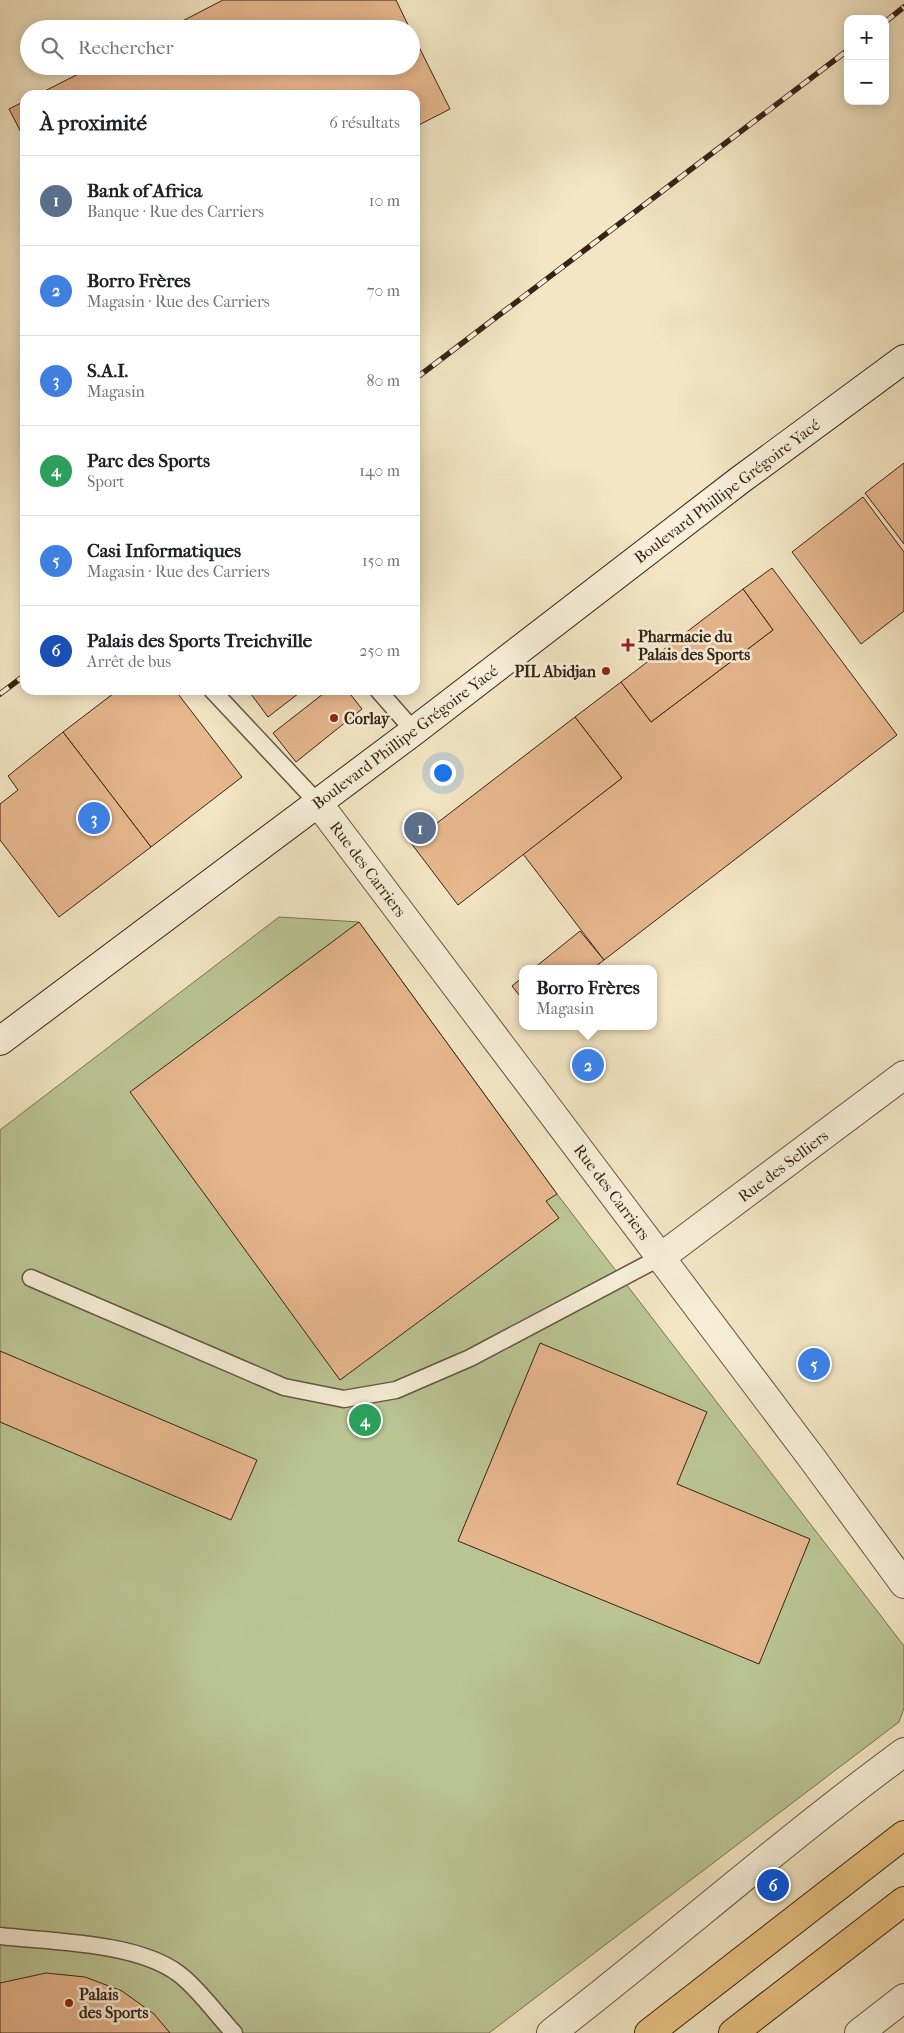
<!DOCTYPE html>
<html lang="fr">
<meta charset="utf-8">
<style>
body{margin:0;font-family:"IM FELL French Canon",serif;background:#f6f6f6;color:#202124}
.controls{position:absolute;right:15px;top:15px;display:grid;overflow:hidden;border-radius:10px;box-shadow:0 2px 12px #0003}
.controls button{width:45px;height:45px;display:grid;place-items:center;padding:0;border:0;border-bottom:1px solid #e0e0e0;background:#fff;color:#202124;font:25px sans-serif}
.you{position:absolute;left:442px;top:772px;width:18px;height:18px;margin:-12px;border:4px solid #fff;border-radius:50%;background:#1a73e8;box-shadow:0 0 0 8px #1a73e833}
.badge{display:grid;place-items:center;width:32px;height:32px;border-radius:50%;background:#d93025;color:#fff;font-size:16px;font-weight:700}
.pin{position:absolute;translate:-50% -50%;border:2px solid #fff;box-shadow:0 1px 5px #0006}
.popup{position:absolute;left:519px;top:965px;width:138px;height:65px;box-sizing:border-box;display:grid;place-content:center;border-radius:10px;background:#fff;filter:drop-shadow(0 1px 4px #0005);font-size:16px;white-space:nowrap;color:#757577}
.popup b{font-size:19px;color:#202124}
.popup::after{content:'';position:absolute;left:50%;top:100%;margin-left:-10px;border:10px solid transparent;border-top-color:#fff}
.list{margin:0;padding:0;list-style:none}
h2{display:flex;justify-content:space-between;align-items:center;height:65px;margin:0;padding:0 20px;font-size:21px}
h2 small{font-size:16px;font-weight:400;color:#757577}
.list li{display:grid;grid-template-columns:32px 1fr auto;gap:15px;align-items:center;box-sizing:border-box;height:90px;padding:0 20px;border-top:1px solid #e0e0e0}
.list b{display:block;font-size:19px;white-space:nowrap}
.list p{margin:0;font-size:16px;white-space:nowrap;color:#757577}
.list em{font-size:16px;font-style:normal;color:#757577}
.icon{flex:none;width:28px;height:28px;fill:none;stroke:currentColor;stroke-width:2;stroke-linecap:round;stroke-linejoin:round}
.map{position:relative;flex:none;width:904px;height:2033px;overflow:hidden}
.search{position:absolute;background:#fff;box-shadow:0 2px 12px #0003;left:20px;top:20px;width:400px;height:55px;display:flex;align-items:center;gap:12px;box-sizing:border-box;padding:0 18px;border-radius:28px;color:#757577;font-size:19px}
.panel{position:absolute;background:#fff;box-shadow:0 2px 12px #0003;left:20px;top:90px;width:400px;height:605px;border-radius:15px}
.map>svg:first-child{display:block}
.green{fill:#bbc594;stroke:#7a7456}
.building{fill:#e7b78e;stroke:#382317}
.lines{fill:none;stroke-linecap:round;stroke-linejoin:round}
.lane-casing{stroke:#675442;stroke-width:19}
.street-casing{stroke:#675442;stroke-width:30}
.secondary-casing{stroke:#382317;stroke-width:30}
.primary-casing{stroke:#382317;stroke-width:30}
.lane{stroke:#f7efd9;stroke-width:16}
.street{stroke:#f7efd9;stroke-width:28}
.secondary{stroke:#f7efd9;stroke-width:28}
.primary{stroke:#eac382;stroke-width:28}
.rail-casing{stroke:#382317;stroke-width:5.5}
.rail{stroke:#f7efd9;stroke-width:4;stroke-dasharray:11;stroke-linecap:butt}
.poi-dot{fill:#8f2418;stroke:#f7efd9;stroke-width:2}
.labels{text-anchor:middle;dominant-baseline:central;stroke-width:5;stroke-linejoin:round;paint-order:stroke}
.street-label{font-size:16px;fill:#382317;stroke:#f7efd9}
.poi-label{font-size:16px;font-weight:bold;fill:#382317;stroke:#f7efd9;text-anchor:start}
</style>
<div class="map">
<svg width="904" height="2033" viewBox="0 0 904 2033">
<rect width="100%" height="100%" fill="#f3e6c4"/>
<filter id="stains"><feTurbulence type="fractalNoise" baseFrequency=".004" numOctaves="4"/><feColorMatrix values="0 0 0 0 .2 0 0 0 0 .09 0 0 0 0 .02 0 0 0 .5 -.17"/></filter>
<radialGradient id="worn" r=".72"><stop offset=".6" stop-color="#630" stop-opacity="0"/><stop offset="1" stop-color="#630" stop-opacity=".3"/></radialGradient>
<path class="green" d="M279,917L359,922L557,1194L904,1646V1708L899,1722L489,2033H0V1130Z"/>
<g class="building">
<path d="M223,0H396L410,29H167Z"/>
<path d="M411,31L450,109L415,127V95H37L94,66H411Z"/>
<path d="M25,101V140L9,109Z"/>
<path d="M904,463V544L865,493Z"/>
<path d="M863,497L904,552V611L861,644L792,552Z"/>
<path d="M772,568L897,735L604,960L523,854L622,778L575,717L621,682L651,722L773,630L743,589Z"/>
<path d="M743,589L773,630L651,722L621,682Z"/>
<path d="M118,690H175L242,777L151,847L63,732Z"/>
<path d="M248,690H303L268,717Z"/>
<path d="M328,690H347L362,709L296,762L273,733Z"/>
<path d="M575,717L622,778L458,905L411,843Z"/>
<path d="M63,732L151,847L59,917L0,840V804L18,790L8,776Z"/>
<path d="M359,922L557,1194L546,1201L559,1218L340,1380L130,1092Z"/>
<path d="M580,931L604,960L592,969H533Z"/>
<path d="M523,977V1000L512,986Z"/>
<path d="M540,1343L707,1412L677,1484L810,1539L759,1664L458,1541Z"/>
<path d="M0,1351L257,1460L231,1520L0,1422Z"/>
<path d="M46,1973L85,1977L122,1991L154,2014L170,2033H0V1983Z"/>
</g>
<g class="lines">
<defs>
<g id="lane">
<path d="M212,690L318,803"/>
<path d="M378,690L414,731"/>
<path d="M31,1278L284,1387L344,1399L396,1390L470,1358L661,1257"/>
<path d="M0,1936C52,1942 137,1942 179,1974C198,1988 217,2015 234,2033"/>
</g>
<g id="street">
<path d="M318,803L814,1461L904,1584"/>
<path d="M661,1257L904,1075"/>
<path d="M551,2033C670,1941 783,1841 904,1752"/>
<path d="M859,2033L904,1998"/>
</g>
<path id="secondary" d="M0,1041L414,731L740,480L904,359"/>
<g id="primary">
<path d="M649,2033L904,1835"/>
<path d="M733,2033L904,1901"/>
</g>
</defs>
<use href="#lane" class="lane-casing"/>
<use href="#street" class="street-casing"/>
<use href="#secondary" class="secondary-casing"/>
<use href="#primary" class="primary-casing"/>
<use href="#lane" class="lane"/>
<use href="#street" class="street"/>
<use href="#secondary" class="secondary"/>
<use href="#primary" class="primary"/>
<defs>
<g id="rail">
<path d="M885,22L904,7"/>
<path d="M415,379L848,50"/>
<path d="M0,694L25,675"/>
</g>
</defs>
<use href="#rail" class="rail-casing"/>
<use href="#rail" class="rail"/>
</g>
<g class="poi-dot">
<path d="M625.5 637.5h5v5h5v5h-5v5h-5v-5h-5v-5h5z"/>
<circle cx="606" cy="671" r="5"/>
<circle cx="334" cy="718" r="5"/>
<circle cx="69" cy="2003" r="5"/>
</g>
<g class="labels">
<g class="street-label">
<text transform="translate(727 491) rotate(-37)">Boulevard Phillipe Grégoire Yacé</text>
<text transform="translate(405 737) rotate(-37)">Boulevard Phillipe Grégoire Yacé</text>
<text transform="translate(368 869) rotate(53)">Rue des Carriers</text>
<text transform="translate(783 1166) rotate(-37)">Rue des Selliers</text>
<text transform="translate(612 1192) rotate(53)">Rue des Carriers</text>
</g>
<g class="poi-label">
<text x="638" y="636">Pharmacie du<tspan x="638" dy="18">Palais des Sports</tspan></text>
<text x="596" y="671" text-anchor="end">PIL Abidjan</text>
<text x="344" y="718">Corlay</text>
<text x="79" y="1994">Palais<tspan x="79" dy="18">des Sports</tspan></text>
</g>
</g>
<rect width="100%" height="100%" filter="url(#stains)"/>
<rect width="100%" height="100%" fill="url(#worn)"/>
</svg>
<div class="controls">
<button>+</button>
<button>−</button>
</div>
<div class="you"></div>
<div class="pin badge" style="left:420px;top:828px;background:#5c6f8a">1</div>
<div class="pin badge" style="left:588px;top:1065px;background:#3f7fe0">2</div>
<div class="popup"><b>Borro Frères</b>Magasin</div>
<div class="pin badge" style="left:94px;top:818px;background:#3f7fe0">3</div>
<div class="pin badge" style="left:365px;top:1420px;background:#2e9e5b">4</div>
<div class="pin badge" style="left:814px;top:1364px;background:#3f7fe0">5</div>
<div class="pin badge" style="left:773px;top:1885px;background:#1a4fb4">6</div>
<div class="search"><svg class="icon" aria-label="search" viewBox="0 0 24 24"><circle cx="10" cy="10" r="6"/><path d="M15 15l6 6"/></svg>Rechercher</div>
<section class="panel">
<h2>À proximité<small>6 résultats</small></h2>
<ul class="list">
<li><span class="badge" style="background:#5c6f8a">1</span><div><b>Bank of Africa</b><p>Banque · Rue des Carriers</p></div><em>10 m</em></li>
<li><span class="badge" style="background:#3f7fe0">2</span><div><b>Borro Frères</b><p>Magasin · Rue des Carriers</p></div><em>70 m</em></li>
<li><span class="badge" style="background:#3f7fe0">3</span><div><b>S.A.I.</b><p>Magasin</p></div><em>80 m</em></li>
<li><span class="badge" style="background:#2e9e5b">4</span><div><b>Parc des Sports</b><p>Sport</p></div><em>140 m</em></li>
<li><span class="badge" style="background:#3f7fe0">5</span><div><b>Casi Informatiques</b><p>Magasin · Rue des Carriers</p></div><em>150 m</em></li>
<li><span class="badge" style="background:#1a4fb4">6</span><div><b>Palais des Sports Treichville</b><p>Arrêt de bus</p></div><em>250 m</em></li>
</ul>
</section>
</div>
